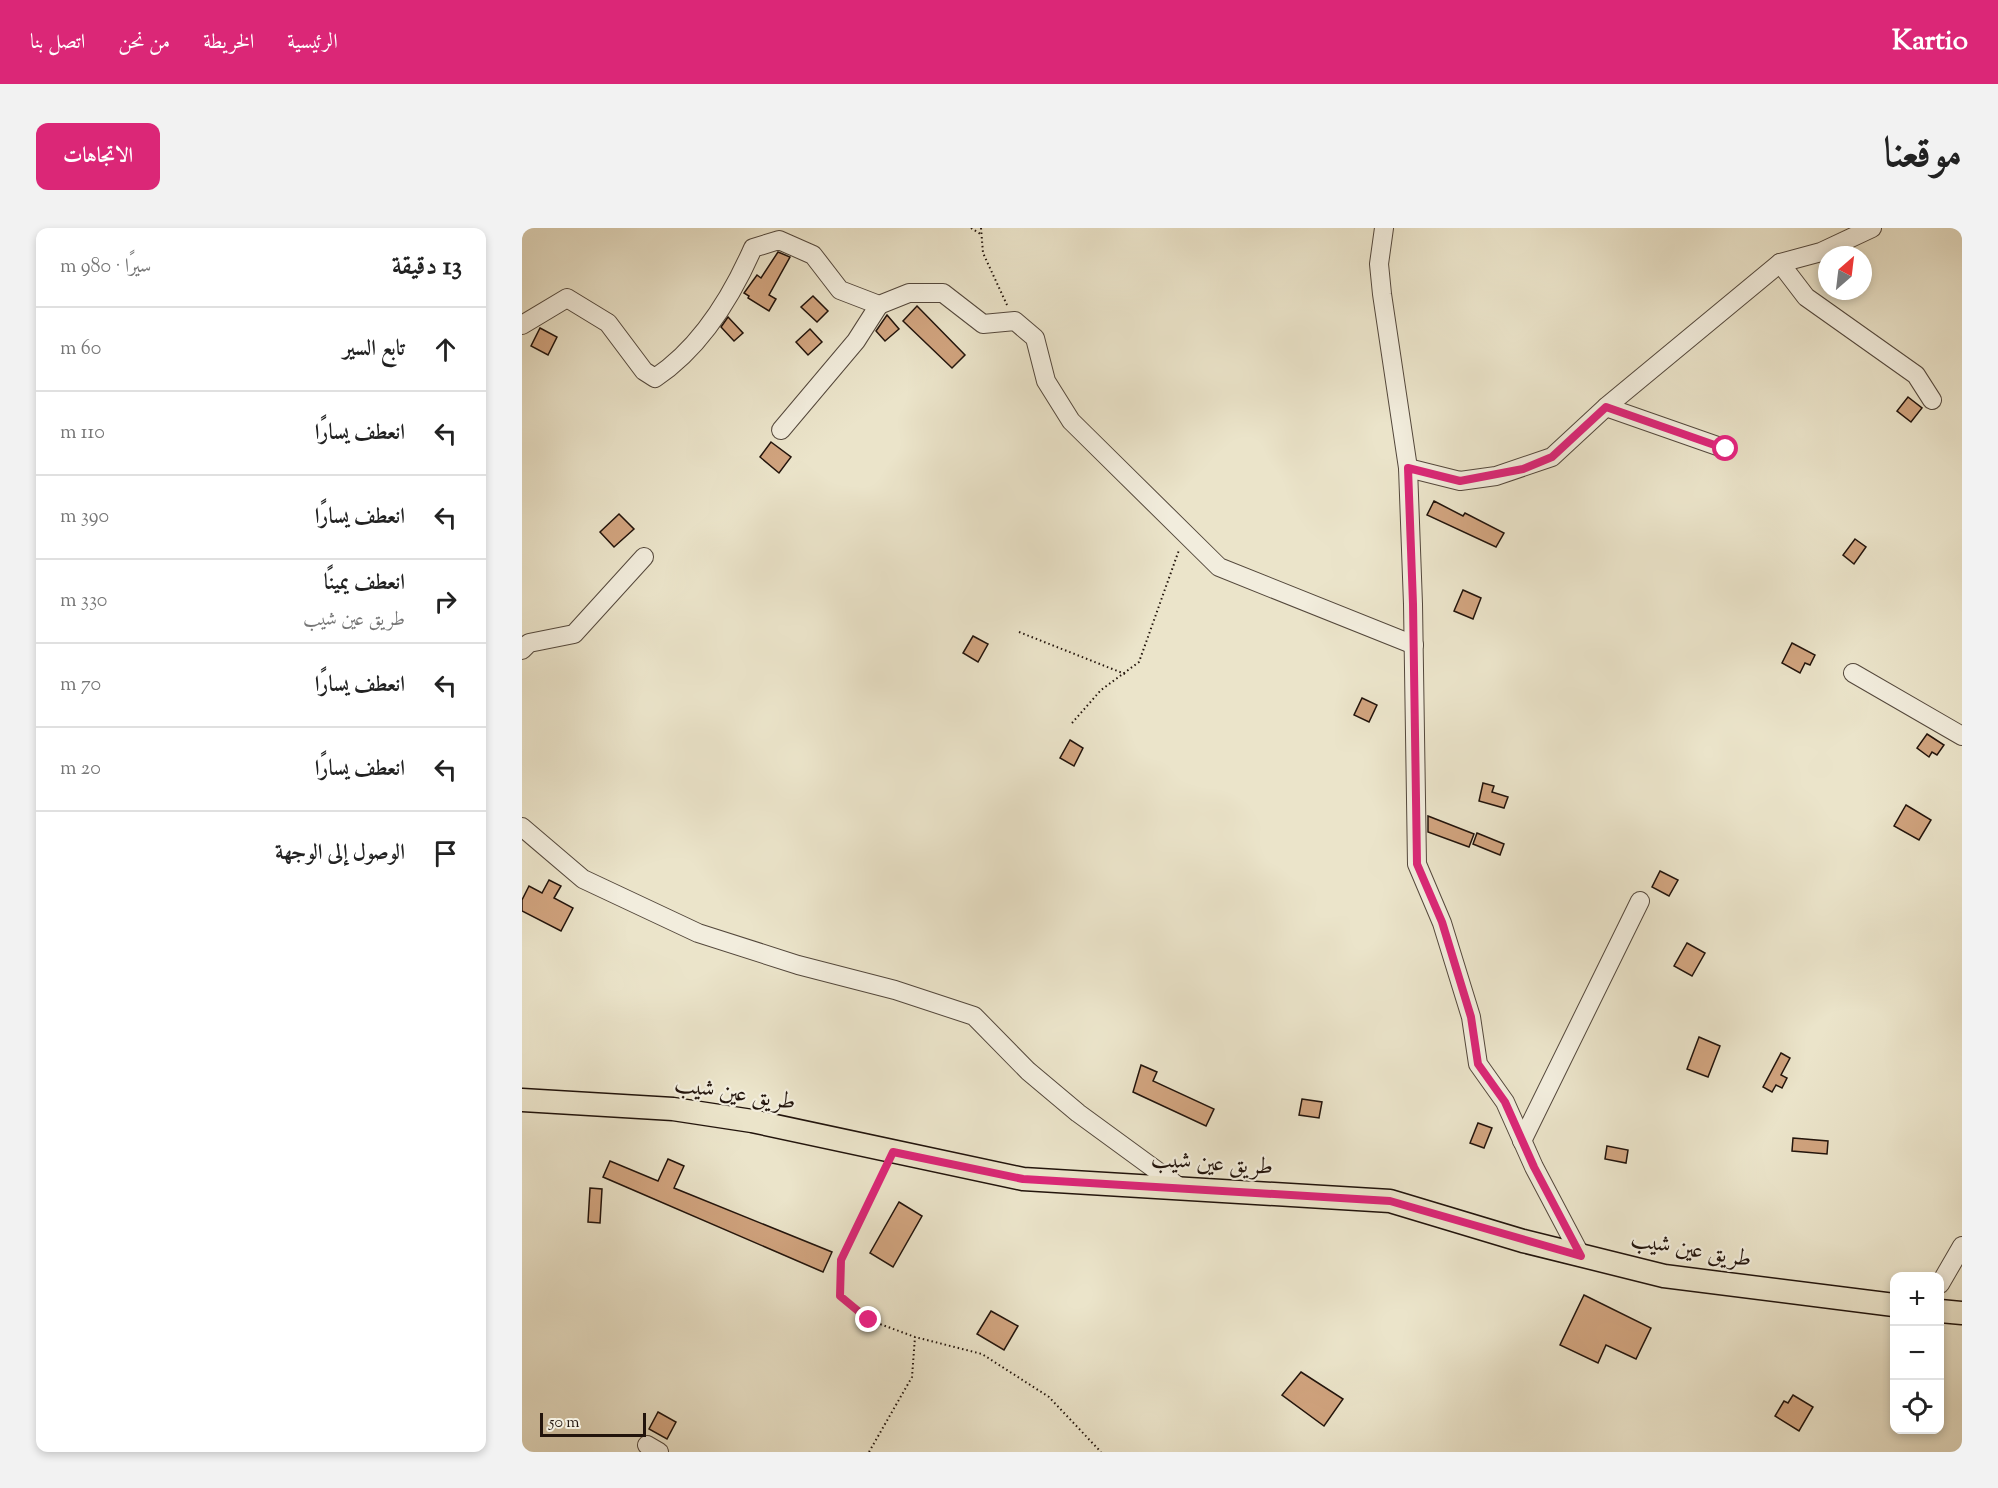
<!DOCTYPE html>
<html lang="ar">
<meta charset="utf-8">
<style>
body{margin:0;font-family:"Sorts Mill Goudy",Amiri,serif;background:#f2f2f2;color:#222;direction:rtl}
.controls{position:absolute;right:18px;bottom:18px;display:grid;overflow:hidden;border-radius:12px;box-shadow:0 3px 9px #0003}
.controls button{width:54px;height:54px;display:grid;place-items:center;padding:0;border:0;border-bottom:2px solid #e0e0e0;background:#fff;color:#222;font:30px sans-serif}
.compass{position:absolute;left:1296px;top:18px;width:54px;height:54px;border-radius:50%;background:#fff;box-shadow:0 3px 9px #0003;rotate:28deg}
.scale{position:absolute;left:18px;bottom:15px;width:106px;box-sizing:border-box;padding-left:6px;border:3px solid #22140c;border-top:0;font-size:16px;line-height:21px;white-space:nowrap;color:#22140c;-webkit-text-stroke:4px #f2eddd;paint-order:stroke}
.stop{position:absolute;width:18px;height:18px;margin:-14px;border:4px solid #db2777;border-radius:50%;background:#fff}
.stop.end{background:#db2777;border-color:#fff;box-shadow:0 2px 6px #0008}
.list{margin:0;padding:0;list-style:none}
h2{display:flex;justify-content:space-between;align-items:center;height:78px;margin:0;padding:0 24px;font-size:26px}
h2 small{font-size:20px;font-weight:400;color:#767676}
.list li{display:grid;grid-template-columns:39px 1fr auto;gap:18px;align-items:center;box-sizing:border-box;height:84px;padding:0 24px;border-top:2px solid #e0e0e0}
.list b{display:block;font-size:22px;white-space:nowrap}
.list p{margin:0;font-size:20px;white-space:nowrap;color:#767676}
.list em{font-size:20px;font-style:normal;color:#767676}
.icon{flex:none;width:33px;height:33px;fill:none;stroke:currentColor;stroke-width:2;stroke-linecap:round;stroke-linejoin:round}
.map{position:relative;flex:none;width:1440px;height:1224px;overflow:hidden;direction:ltr;border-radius:12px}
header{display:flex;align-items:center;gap:36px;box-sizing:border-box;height:84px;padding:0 30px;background:#db2777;color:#fff}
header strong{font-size:28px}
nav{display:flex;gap:33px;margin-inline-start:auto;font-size:21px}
.intro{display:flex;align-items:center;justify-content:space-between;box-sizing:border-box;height:144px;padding:0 36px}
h1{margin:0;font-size:42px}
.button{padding:15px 27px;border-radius:12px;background:#db2777;color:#fff;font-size:21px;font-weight:700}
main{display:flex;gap:36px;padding:0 36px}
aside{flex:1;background:#fff;border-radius:12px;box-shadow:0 3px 9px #0003}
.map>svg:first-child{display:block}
.building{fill:#d1a47f;stroke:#22140c;stroke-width:1.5}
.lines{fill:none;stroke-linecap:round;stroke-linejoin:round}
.minor-casing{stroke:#54483c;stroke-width:20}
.major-casing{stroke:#22140c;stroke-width:25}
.path{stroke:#22140c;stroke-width:2;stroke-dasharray:1.5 3;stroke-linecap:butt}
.minor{stroke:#f2eddd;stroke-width:18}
.major{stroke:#ebe4ca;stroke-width:22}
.route{stroke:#db2777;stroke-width:8}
.labels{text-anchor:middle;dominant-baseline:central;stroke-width:4.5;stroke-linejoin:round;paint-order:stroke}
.street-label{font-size:24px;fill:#22140c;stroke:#f2eddd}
</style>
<header>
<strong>Kartio</strong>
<nav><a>الرئيسية</a><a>الخريطة</a><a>من نحن</a><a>اتصل بنا</a></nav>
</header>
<div class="intro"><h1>موقعنا</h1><a class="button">الاتجاهات</a></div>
<main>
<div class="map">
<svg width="1440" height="1224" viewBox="0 0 1440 1224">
<rect width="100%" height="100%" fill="#ebe4ca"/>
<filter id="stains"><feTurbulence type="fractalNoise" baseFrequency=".00333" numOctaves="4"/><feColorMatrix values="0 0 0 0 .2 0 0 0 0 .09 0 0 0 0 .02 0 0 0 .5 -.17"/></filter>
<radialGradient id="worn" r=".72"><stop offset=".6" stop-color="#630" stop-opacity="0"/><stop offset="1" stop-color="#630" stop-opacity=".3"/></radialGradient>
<g class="building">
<path d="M256,24L268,29L247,67L254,71L247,83L226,70L227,68L222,65L235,47L239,50Z"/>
<path d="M291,68L306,83L295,94L279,79Z"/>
<path d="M395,78L443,127L430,140L381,93Z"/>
<path d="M365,87L377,101L363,113L354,103Z"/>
<path d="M206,89L221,105L212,113L199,99Z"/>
<path d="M18,100L35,109L26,127L9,118Z"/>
<path d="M288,101L300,114L286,127L274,114Z"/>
<path d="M1386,169L1400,180L1389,194L1375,183Z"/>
<path d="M249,214L269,229L257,245L238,229Z"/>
<path d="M912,273L941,288L943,285L982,305L974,319L905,287Z"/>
<path d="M97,286L112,301L92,319L78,304Z"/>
<path d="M1333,311L1344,319L1332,336L1321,327Z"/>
<path d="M941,362L959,370L951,391L932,383Z"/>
<path d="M451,408L466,416L456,434L441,425Z"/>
<path d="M1270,415L1293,427L1288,437L1283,435L1278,445L1260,435Z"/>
<path d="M840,470L855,477L847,494L832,487Z"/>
<path d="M1405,506L1422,517L1415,527L1410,524L1407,529L1395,520Z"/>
<path d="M548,512L561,520L552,538L538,530Z"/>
<path d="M961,555L972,558L970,564L986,569L982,580L957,573Z"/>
<path d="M1384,577L1409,592L1397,612L1372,598Z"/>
<path d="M906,588L952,606L947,619L906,604Z"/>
<path d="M955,605L982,616L978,627L951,616Z"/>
<path d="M1138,643L1156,652L1147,668L1130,659Z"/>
<path d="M27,652L39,658L32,670L51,680L39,703L0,683V672L7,658L20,665Z"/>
<path d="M1165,715L1183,725L1170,748L1152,738Z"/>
<path d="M1177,809L1198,818L1186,849L1165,841Z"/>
<path d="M1259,825L1268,830L1259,847L1265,850L1260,860L1254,857L1250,864L1241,859Z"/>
<path d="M619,837L635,844L631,853L692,881L684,898L611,864Z"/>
<path d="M780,871L800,874L797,890L777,887Z"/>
<path d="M956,895L970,900L962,920L948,915Z"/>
<path d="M1271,910L1306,913L1305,926L1270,923Z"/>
<path d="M1085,918L1106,922L1104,935L1083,931Z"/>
<path d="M146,931L162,938L152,960L310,1024L301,1044L81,949L88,933L136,953Z"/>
<path d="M68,960L80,961L78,995L66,994Z"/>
<path d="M377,974L400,988L371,1039L348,1025Z"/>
<path d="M1062,1067L1129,1100L1114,1131L1084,1117L1076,1135L1038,1117Z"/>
<path d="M469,1083L496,1098L482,1122L455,1106Z"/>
<path d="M779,1144L821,1171L802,1198L760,1167Z"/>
<path d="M1271,1167L1291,1179L1277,1203L1253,1188L1262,1173L1266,1175Z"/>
<path d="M136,1184L154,1194L145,1211L127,1201Z"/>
</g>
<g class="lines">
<defs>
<g id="minor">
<path d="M862,0L857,36L860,66L886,240"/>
<path d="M1258,35L1284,69L1394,147L1410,172"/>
<path d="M0,97L45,70L86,95L122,143L133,150C178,120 209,70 231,20L257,12L291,27L318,62L357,77L387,65H421L461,96L493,93L513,110L524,153L549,193L697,339L892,417"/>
<path d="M1084,179L1204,221"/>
<path d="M259,202L334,113L357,77"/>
<path d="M0,422L7,415L52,406L122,329"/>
<path d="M1331,445L1440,508"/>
<path d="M0,599L61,651L176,705L276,737L373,762L452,788L506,843L556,885L660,961"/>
<path d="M1000,913L1118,673"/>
<path d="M1059,1028L1012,939L983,874L956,836L949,789L920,695L895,636L891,376L886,240L938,253L974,248L1030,229L1084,179L1258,35L1299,24L1350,0"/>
<path d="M1418,1056L1440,1018"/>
<path d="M125,1217L137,1224"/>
</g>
<g id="major">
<path d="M0,872L151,881L230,893L501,951L868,973L1001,1013L1142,1048L1372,1077"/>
<path d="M1418,1083L1440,1085"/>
</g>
</defs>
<use href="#minor" class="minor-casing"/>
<use href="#major" class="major-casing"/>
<g class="path">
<path d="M449,0L460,7"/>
<path d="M459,0L461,25L485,77"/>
<path d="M497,404L603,446"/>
<path d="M550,495L579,462L617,434L657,322"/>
<path d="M364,939L319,1032L318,1068L347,1092L393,1109L460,1126L527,1169L579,1224"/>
<path d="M347,1224L390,1149L393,1109"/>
</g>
<use href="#minor" class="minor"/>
<use href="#major" class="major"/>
</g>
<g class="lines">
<path class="route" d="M347,1092L318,1068L319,1032L371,924L501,951L868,973L1059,1028L1012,939L983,874L956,836L949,789L920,694L895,636L891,376L886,240L938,253L1001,241L1030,229L1084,179L1204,221"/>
</g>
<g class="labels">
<g class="street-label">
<text transform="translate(213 866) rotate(9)">طريق عين شيب</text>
<text transform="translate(690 936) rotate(4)">طريق عين شيب</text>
<text transform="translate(1169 1022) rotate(10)">طريق عين شيب</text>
</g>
</g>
<rect width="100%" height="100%" filter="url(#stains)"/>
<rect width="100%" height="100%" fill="url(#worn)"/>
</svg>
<div class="controls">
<button>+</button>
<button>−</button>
<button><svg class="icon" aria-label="locate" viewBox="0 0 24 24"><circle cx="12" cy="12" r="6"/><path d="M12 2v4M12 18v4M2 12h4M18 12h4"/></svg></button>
</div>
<svg class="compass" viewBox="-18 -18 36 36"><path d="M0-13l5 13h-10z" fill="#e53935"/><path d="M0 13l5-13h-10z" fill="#767676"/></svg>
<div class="scale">50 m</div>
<div class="stop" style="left:1204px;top:221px"></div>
<div class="stop end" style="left:347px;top:1092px"></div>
</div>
<aside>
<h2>13 دقيقة<small>سيرًا · 980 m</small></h2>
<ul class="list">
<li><svg class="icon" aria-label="ahead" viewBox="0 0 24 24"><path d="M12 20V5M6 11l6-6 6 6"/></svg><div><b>تابع السير</b></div><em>60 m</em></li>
<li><svg class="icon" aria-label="left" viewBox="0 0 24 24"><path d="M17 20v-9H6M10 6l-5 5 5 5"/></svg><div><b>انعطف يسارًا</b></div><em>110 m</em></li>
<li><svg class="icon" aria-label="left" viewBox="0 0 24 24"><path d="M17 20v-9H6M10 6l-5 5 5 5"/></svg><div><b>انعطف يسارًا</b></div><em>390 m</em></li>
<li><svg class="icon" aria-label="right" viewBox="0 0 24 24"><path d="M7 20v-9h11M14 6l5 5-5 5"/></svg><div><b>انعطف يمينًا</b><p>طريق عين شيب</p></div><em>330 m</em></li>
<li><svg class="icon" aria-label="left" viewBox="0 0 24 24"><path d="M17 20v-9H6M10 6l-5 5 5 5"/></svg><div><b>انعطف يسارًا</b></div><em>70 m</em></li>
<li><svg class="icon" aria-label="left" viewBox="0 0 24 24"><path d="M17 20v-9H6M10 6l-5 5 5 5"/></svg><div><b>انعطف يسارًا</b></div><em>20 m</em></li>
<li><svg class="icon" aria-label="arrive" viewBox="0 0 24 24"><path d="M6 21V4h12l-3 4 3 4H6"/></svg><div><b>الوصول إلى الوجهة</b></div></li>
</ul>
</aside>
</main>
